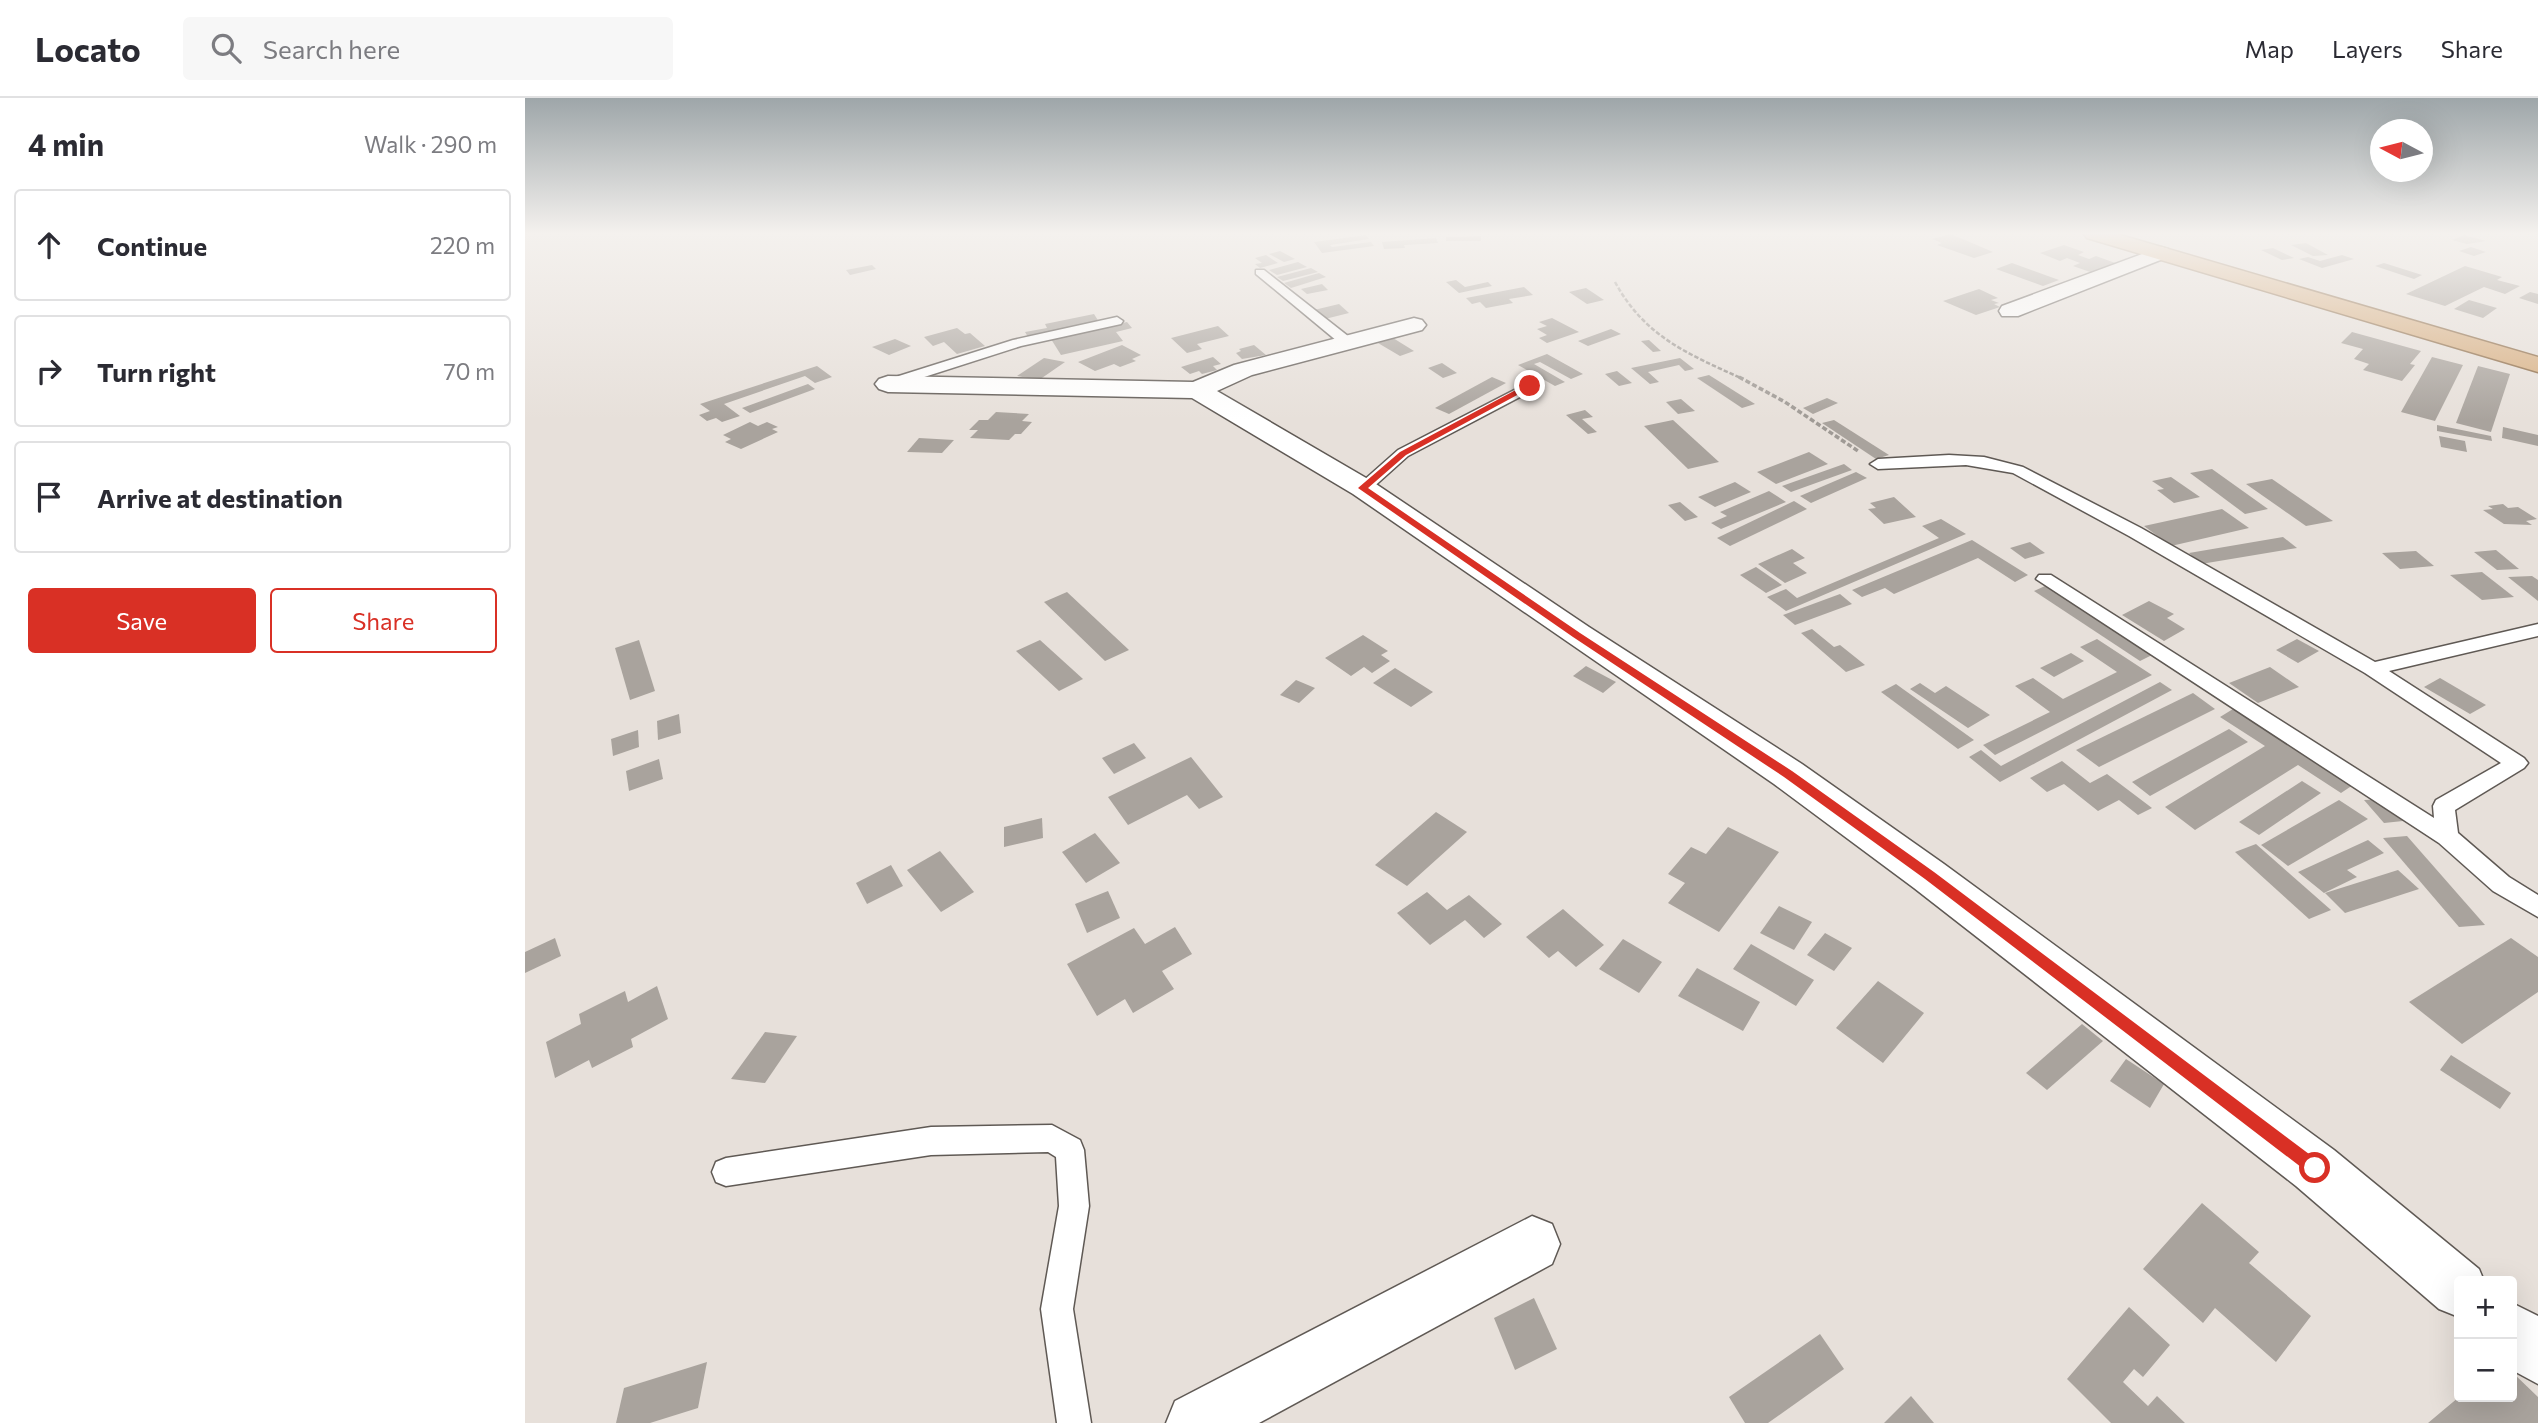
<!DOCTYPE html>
<meta charset="utf-8">
<style>
body{margin:0;font-family:Commissioner,sans-serif;background:#f7f7f7;color:#2b2b33}
.controls{position:absolute;right:21px;bottom:21px;display:grid;overflow:hidden;border-radius:7px;box-shadow:0 7px 28px #0002}
.controls button{width:63px;height:63px;display:grid;place-items:center;padding:0;border:0;border-bottom:2px solid #e1e1e2;background:#fff;color:#2b2b33;font:35px sans-serif}
.compass{position:absolute;left:1845px;top:21px;width:63px;height:63px;border-radius:50%;background:#fff;box-shadow:0 7px 28px #0002;rotate:277deg}
.stop{position:absolute;width:21px;height:21px;margin:-16px;border:5px solid #d93025;border-radius:50%;background:#fff}
.stop.end{background:#d93025;border-color:#fff;box-shadow:0 2px 7px #0008}
.list{margin:0;padding:0;list-style:none}
h2{display:flex;justify-content:space-between;align-items:center;height:91px;margin:0;padding:0 28px;font-size:30px}
h2 small{font-size:23px;font-weight:400;color:#7c7c81}
.list li{display:grid;grid-template-columns:46px 1fr auto;gap:21px;align-items:center;box-sizing:border-box;height:112px;margin:0 14px 14px;padding:0 14px;border:2px solid #e1e1e2;border-radius:7px}
.list b{display:block;font-size:26px;white-space:nowrap}
.list em{font-size:23px;font-style:normal;color:#7c7c81}
.actions{display:flex;gap:14px;padding:21px 28px}
.actions a{flex:1;padding:16px 0;border:2px solid #d93025;border-radius:7px;text-align:center;font-size:24px;color:#d93025}
.actions .main{background:#d93025;color:#fff}
.icon{flex:none;width:38px;height:38px;fill:none;stroke:currentColor;stroke-width:2;stroke-linecap:round;stroke-linejoin:round}
.map{position:relative;flex:none;width:2013px;height:1325px;overflow:hidden}
header{display:flex;align-items:center;gap:42px;box-sizing:border-box;height:98px;padding:0 35px;background:#fff;border-bottom:2px solid #e1e1e2}
header strong{font-size:33px}
nav{display:flex;gap:38px;margin-inline-start:auto;font-size:24px}
.search{width:490px;height:63px;background:#f7f7f7;display:flex;align-items:center;gap:18px;box-sizing:border-box;padding:0 24px;border-radius:7px;color:#7c7c81;font-size:26px}
main{display:flex}
aside{flex:1;background:#fff}
.map>svg:first-child{display:block}
.building{fill:#a9a39d}
.lines{fill:none;stroke-linecap:round;stroke-linejoin:round}
.service-casing{stroke:#5f5954;stroke-width:3}
.minor-casing{stroke:#5f5954;stroke-width:3}
.trunk-casing{stroke:#8e6c47;stroke-width:3}
.path-far1{stroke:#9f9a95;stroke-width:2.5;stroke-dasharray:4.5 2;stroke-linecap:butt}
.path{stroke:#9f9a95;stroke-width:3.5;stroke-dasharray:5 2.5;stroke-linecap:butt}
.service{fill:#fff;fill-rule:evenodd}
.minor{fill:#fff;fill-rule:evenodd}
.trunk{fill:#d8b083;fill-rule:evenodd}
.route{fill:#d93025}
</style>
<header>
<strong>Locato</strong>
<div class="search"><svg class="icon" aria-label="search" viewBox="0 0 24 24"><circle cx="10" cy="10" r="6"/><path d="M15 15l6 6"/></svg>Search here</div>
<nav><a>Map</a><a>Layers</a><a>Share</a></nav>
</header>
<main>
<aside>
<h2>4 min<small>Walk · 290 m</small></h2>
<ul class="list">
<li><svg class="icon" aria-label="ahead" viewBox="0 0 24 24"><path d="M12 20V5M6 11l6-6 6 6"/></svg><div><b>Continue</b></div><em>220 m</em></li>
<li><svg class="icon" aria-label="right" viewBox="0 0 24 24"><path d="M7 20v-9h11M14 6l5 5-5 5"/></svg><div><b>Turn right</b></div><em>70 m</em></li>
<li><svg class="icon" aria-label="arrive" viewBox="0 0 24 24"><path d="M6 21V4h12l-3 4 3 4H6"/></svg><div><b>Arrive at destination</b></div></li>
</ul>
<div class="actions"><a class="main">Save</a><a>Share</a></div>
</aside>
<div class="map">
<svg width="2013" height="1325" viewBox="0 0 2013 1325">
<rect width="100%" height="100%" fill="#e7e0da"/>
<g class="building">
<path d="M1426,136L1468,154L1449,160L1412,147L1417,145L1407,141Z"/>
<path d="M841,137L844,141L805,147L807,149L846,144L849,148L797,155L789,144Z"/>
<path d="M1939,137L1961,143L1942,146L1927,142Z"/>
<path d="M956,138V143H921V139Z"/>
<path d="M911,140L913,145L879,147L880,150L859,151L857,144Z"/>
<path d="M1781,145L1803,157L1788,158L1766,147Z"/>
<path d="M1539,147L1559,154L1553,157L1564,161L1571,158L1593,166L1568,175L1548,168L1555,165L1542,160L1535,163L1515,155Z"/>
<path d="M1946,149L1961,154L1949,158L1934,153Z"/>
<path d="M1748,150L1769,160L1757,162L1736,152Z"/>
<path d="M755,153L770,161L759,164L744,156Z"/>
<path d="M741,157L753,165L735,170L730,166L737,165L730,160Z"/>
<path d="M1817,157L1829,161L1797,170L1774,161L1783,159L1795,163Z"/>
<path d="M773,164L782,169L752,177L744,172Z"/>
<path d="M1487,165L1534,182L1518,188L1471,171Z"/>
<path d="M1859,165L1897,177L1889,181L1850,168Z"/>
<path d="M347,167L351,171L325,177L321,172Z"/>
<path d="M1940,168L1977,179L1972,182L1995,188L1980,196L1959,189L1920,208L1881,196Z"/>
<path d="M786,170L793,174L758,183L752,179Z"/>
<path d="M794,175L801,179L766,190L759,185Z"/>
<path d="M931,182L940,189L963,184L967,188L934,195L921,184Z"/>
<path d="M797,186L803,192L782,196L776,191Z"/>
<path d="M999,189L1008,197L984,201L988,205L961,210L955,204L947,206L941,200Z"/>
<path d="M1061,190L1079,202L1062,206L1044,194Z"/>
<path d="M1454,191L1473,200L1466,202L1474,205L1469,206L1475,209L1451,217L1418,203Z"/>
<path d="M2005,194L2013,196V206L1994,200Z"/>
<path d="M1944,202L1972,210L1958,220L1929,211Z"/>
<path d="M814,206L824,215L800,221L789,212Z"/>
<path d="M569,216L574,224L503,239L500,234L522,230L520,226Z"/>
<path d="M1027,220L1054,234L1022,245L1014,240L1022,237L1012,231L1022,228L1014,224Z"/>
<path d="M602,224L607,230L591,234L598,243L536,257L526,241Z"/>
<path d="M693,228L704,238L672,246L677,251L662,255L646,240Z"/>
<path d="M432,230L440,236L445,235L460,248L432,256L419,244L408,248L399,239Z"/>
<path d="M1086,231L1096,236L1063,248L1053,243Z"/>
<path d="M1827,234L1896,253L1885,266L1890,267L1877,283L1838,272L1844,266L1829,261L1838,251L1816,245Z"/>
<path d="M868,240L889,253L875,258L853,245Z"/>
<path d="M370,241L386,248L364,257L347,249Z"/>
<path d="M1124,242L1136,253L1128,254L1116,243Z"/>
<path d="M597,247L616,257L607,261L611,263L595,269L589,266L570,273L553,264Z"/>
<path d="M729,247L741,257L717,261L711,255L716,253L714,251Z"/>
<path d="M1022,256L1058,276L1046,281L1015,264L1009,266L1040,284L1030,288L993,267Z"/>
<path d="M688,259L696,266L688,268L692,272L677,276L674,273L665,276L656,269Z"/>
<path d="M1907,259L1938,267L1910,323L1876,314Z"/>
<path d="M519,260L540,264L514,282L492,278Z"/>
<path d="M1155,260L1169,271L1160,273L1154,267L1123,274L1134,284L1125,286L1106,270Z"/>
<path d="M917,265L932,275L918,280L903,270Z"/>
<path d="M292,268L307,279L290,285L280,278L199,306L215,318L197,324L191,320L182,323L174,317L185,313L175,306Z"/>
<path d="M1953,268L1985,276L1966,334L1931,325Z"/>
<path d="M1092,273L1107,285L1094,288L1080,276Z"/>
<path d="M1184,277L1230,306L1217,310L1172,280Z"/>
<path d="M967,279L981,285L924,316L910,310Z"/>
<path d="M283,286L290,291L225,315L217,310Z"/>
<path d="M1302,300L1313,305L1288,316L1278,310Z"/>
<path d="M1156,301L1170,313L1153,316L1141,304Z"/>
<path d="M1060,312L1068,319L1057,321L1072,334L1063,336L1041,317Z"/>
<path d="M471,314L504,316L497,323L507,324L496,336H490L484,342L445,340L453,332H444L454,322H463Z"/>
<path d="M1148,322L1194,364L1163,371L1119,328Z"/>
<path d="M1309,322L1364,357L1351,361L1297,325Z"/>
<path d="M225,324L233,328L242,324L253,329L247,331L253,334L216,351L200,344L206,341L198,337Z"/>
<path d="M1912,327L1966,338L1967,343L1912,333Z"/>
<path d="M1978,329L2013,337V348L1977,340Z"/>
<path d="M1914,338L1940,343L1942,354L1916,349Z"/>
<path d="M394,340L429,342L417,355L382,354Z"/>
<path d="M1284,354L1303,366L1251,386L1232,374Z"/>
<path d="M1319,366L1327,372L1266,394L1257,388Z"/>
<path d="M1687,371L1743,411L1720,416L1665,375Z"/>
<path d="M1331,374L1342,380L1286,405L1275,398Z"/>
<path d="M1646,379L1675,399L1649,405L1632,392L1639,391L1627,383Z"/>
<path d="M1747,381L1808,423L1781,428L1721,386Z"/>
<path d="M1210,384L1226,394L1190,409L1173,399Z"/>
<path d="M1244,393L1261,404L1196,431L1186,425L1202,418L1195,414Z"/>
<path d="M1369,399L1391,419L1359,426L1343,411L1351,410L1345,405Z"/>
<path d="M1269,403L1282,411L1205,448L1192,440Z"/>
<path d="M1155,404L1173,419L1160,423L1143,407Z"/>
<path d="M1978,406L1983,410L1993,409L2012,421L2001,423L2007,427L1979,426L1958,412L1968,411L1963,408Z"/>
<path d="M1697,411L1724,430L1646,448L1619,428Z"/>
<path d="M1416,421L1441,436L1261,513L1242,499L1261,491L1272,500L1414,440L1397,428Z"/>
<path d="M1758,439L1772,450L1676,466L1664,455Z"/>
<path d="M1447,442L1503,477L1490,484L1453,460L1369,496L1360,490L1337,499L1327,492Z"/>
<path d="M1505,444L1520,455L1500,461L1485,450Z"/>
<path d="M1267,451L1280,460L1268,465L1282,475L1260,485L1233,466Z"/>
<path d="M1971,452L1994,471L1972,472L1949,454Z"/>
<path d="M1891,453L1909,468L1875,471L1857,455Z"/>
<path d="M1231,469L1257,487L1241,495L1215,477Z"/>
<path d="M1957,474L1989,499L1957,502L1925,477Z"/>
<path d="M2007,478L2013,482V503L1983,479Z"/>
<path d="M1520,488L1627,557L1615,563L1509,493Z"/>
<path d="M542,494L604,552L580,563L519,504Z"/>
<path d="M1315,496L1327,506L1270,527L1258,517Z"/>
<path d="M1624,503L1649,516L1642,520L1660,531L1639,543L1597,517Z"/>
<path d="M1287,531L1309,549L1315,547L1340,567L1321,574L1276,535Z"/>
<path d="M838,537L863,553L856,557L865,563L847,575L839,569L826,578L800,560Z"/>
<path d="M1572,541L1627,577L1470,657L1458,647L1525,614L1490,588L1508,580L1538,601L1592,574L1555,549Z"/>
<path d="M1772,541L1794,553L1773,565L1751,552Z"/>
<path d="M114,542L130,593L105,602L90,550Z"/>
<path d="M515,542L558,581L534,593L491,553Z"/>
<path d="M1546,555L1559,563L1529,579L1515,570Z"/>
<path d="M1061,568L1091,584L1078,595L1048,578Z"/>
<path d="M1745,569L1774,589L1733,605L1704,585Z"/>
<path d="M870,570L908,594L886,609L848,585Z"/>
<path d="M1915,580L1961,607L1945,616L1899,589Z"/>
<path d="M771,582L790,590L774,605L755,597Z"/>
<path d="M1635,584L1647,592L1475,684L1444,659L1456,652L1476,668Z"/>
<path d="M1395,585L1410,595L1421,588L1465,617L1443,630L1385,591Z"/>
<path d="M1371,586L1449,642L1433,651L1356,594Z"/>
<path d="M1668,595L1690,611L1574,669L1551,652Z"/>
<path d="M1708,611L1828,687L1816,695L1773,667L1670,732L1640,709L1740,648L1695,619Z"/>
<path d="M154,616L156,635L133,642L132,623Z"/>
<path d="M1704,631L1723,644L1625,698L1607,684Z"/>
<path d="M113,632L114,649L88,658L86,641Z"/>
<path d="M609,645L621,660L589,676L577,660Z"/>
<path d="M666,659L698,699L674,711L662,697L603,727L583,699Z"/>
<path d="M134,661L138,681L104,693L101,673Z"/>
<path d="M1537,663L1565,685L1582,676L1627,710L1613,717L1594,702L1573,713L1539,686L1522,694L1505,680Z"/>
<path d="M1777,683L1796,695L1734,737L1714,724Z"/>
<path d="M1859,701L1878,723L1859,725L1839,702Z"/>
<path d="M1814,702L1843,721L1763,768L1736,747Z"/>
<path d="M911,714L942,734L882,788L850,767Z"/>
<path d="M517,720L518,740L479,749V729Z"/>
<path d="M1203,729L1254,754L1194,834L1143,805L1160,785L1143,776L1166,749L1181,756Z"/>
<path d="M570,735L595,765L561,785L537,754Z"/>
<path d="M1882,738L1960,827L1934,829L1858,740Z"/>
<path d="M1843,742L1859,755L1822,772L1832,779L1799,795L1773,774Z"/>
<path d="M1731,746L1806,812L1784,821L1710,754Z"/>
<path d="M415,753L449,794L416,814L382,772Z"/>
<path d="M366,767L378,788L342,806L331,785Z"/>
<path d="M1873,772L1894,791L1820,815L1800,795Z"/>
<path d="M583,793L595,820L562,835L550,806Z"/>
<path d="M902,794L922,812L944,797L977,826L959,840L940,822L905,847L872,815Z"/>
<path d="M1254,808L1287,824L1269,852L1235,835Z"/>
<path d="M1038,811L1079,847L1051,869L1033,853L1024,860L1001,839Z"/>
<path d="M650,829L667,856L637,873L649,891L608,915L600,901L572,918L542,866L609,830L620,846Z"/>
<path d="M1300,835L1327,850L1309,873L1282,857Z"/>
<path d="M30,840L36,858L0,875V854Z"/>
<path d="M1986,840L2013,859V894L1937,946L1884,904Z"/>
<path d="M1098,841L1137,864L1114,895L1074,871Z"/>
<path d="M1226,846L1289,882L1271,908L1208,871Z"/>
<path d="M1172,870L1235,904L1218,933L1153,898Z"/>
<path d="M1353,883L1399,915L1358,965L1311,930Z"/>
<path d="M132,888L143,921L106,941L108,949L67,970L64,962L30,980L21,944L56,926L54,916L100,893L103,904Z"/>
<path d="M1557,926L1578,943L1522,992L1501,975Z"/>
<path d="M240,934L272,938L240,985L206,981Z"/>
<path d="M1926,957L1986,995L1975,1011L1915,972Z"/>
<path d="M1601,961L1639,986L1625,1010L1585,983Z"/>
<path d="M1677,1105L1734,1154L1724,1165L1786,1218L1751,1264L1690,1210L1678,1225L1618,1171Z"/>
<path d="M1009,1200L1032,1251L990,1272L969,1220Z"/>
<path d="M1604,1209L1645,1247L1618,1279L1609,1271L1598,1284L1623,1308L1632,1298L1660,1325H1586L1542,1281Z"/>
<path d="M1295,1236L1319,1271L1243,1325H1220L1204,1299Z"/>
<path d="M182,1264L173,1310L125,1325H91L99,1290Z"/>
<path d="M1987,1274L2013,1299V1325H1903L1934,1299H1987Z"/>
<path d="M1386,1298L1409,1325H1359Z"/>
</g>
<g class="lines">
<defs>
<g id="service">
<path d="M731,172H739L828,242V248H818L731,176Z"/>
<path d="M592,219L598,223L596,226L496,248L368,289L363,290L356,286L358,283L488,242Z"/>
<path d="M1005,284L1010,285V291L883,358L844,393L838,395L830,390L873,352Z"/>
<path d="M1424,357L1459,359L1498,369L1616,430L1850,564L2013,526V538L1864,573L1999,660L2003,665L1999,670L1930,712L1933,735L1984,779L2013,797V819L1968,793L1914,745L1511,481L1514,477H1526L1909,720L1908,708L1911,702L1976,665L1840,575L1604,438L1488,375L1441,367L1353,371L1345,366L1353,361Z"/>
<path d="M527,1027L555,1042L559,1052L564,1108L548,1211L566,1325H532L516,1211L534,1108L531,1059L523,1054L406,1057L201,1088L191,1084L187,1074L191,1064L201,1060L406,1029Z"/>
</g>
<g id="minor">
<path d="M1636,149L1643,151L1646,155L1643,159L1493,218H1477L1474,213L1477,208Z"/>
<path d="M889,220L897,222L901,227L897,232L727,277L692,293L848,384L1064,529L1277,666L1419,766L1809,1052L1954,1171L1959,1183H1934V1219L1914,1211L1771,1088L1389,790L1249,686L828,396L667,300L363,294L354,291L350,286L354,281L363,278L668,284L709,267Z"/>
<path d="M1007,1118L1027,1126L1035,1146L1027,1166L734,1325H641L650,1303Z"/>
<path d="M1987,1205L2013,1218V1286L1987,1272Z"/>
</g>
<path id="trunk" d="M1559,136H1592L2013,259V274L1562,140Z"/>
</defs>
<use href="#service" class="service-casing"/>
<use href="#minor" class="minor-casing"/>
<use href="#trunk" class="trunk-casing"/>
<path class="path-far1" d="M1090,184C1120,239 1163,256 1218,281"/>
<path class="path" d="M1214,279L1260,304L1333,353"/>
<use href="#service" class="service"/>
<use href="#minor" class="minor"/>
<use href="#trunk" class="trunk"/>
</g>
<linearGradient id="sky" x2="0" y2="1"><stop stop-color="#9ea6a9"/><stop offset="0.42" stop-color="#f4f1ee"/><stop offset="1" stop-color="#f4f1ee" stop-opacity="0"/></linearGradient>
<rect width="2013" height="322" fill="url(#sky)"/>
<path class="route" d="M1002,286L1009,288L881,357L843,390L1055,535L1267,673L1409,774L1796,1065L1798,1070L1796,1076L1790,1078L1785,1076L1400,781L1259,679L1048,539L833,390L875,354Z"/>
</svg>
<div class="controls">
<button>+</button>
<button>−</button>
</div>
<svg class="compass" viewBox="-18 -18 36 36"><path d="M0-13l5 13h-10z" fill="#e53935"/><path d="M0 13l5-13h-10z" fill="#7c7c81"/></svg>
<div class="stop" style="left:1790px;top:1070px"></div>
<div class="stop end" style="left:1005px;top:288px"></div>
</div>
</main>
